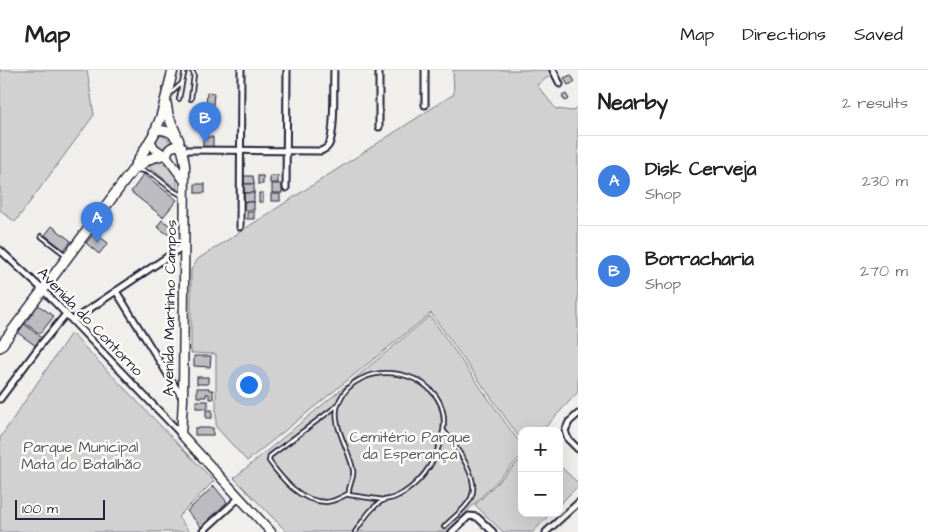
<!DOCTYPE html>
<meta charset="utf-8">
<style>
body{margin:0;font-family:"Architects Daughter",sans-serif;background:#f2f2f2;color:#222}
.controls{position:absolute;right:15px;bottom:15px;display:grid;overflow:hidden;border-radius:10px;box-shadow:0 5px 20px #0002}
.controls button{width:45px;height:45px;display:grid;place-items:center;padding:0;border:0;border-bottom:1px solid #e0e0e0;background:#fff;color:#222;font:25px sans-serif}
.scale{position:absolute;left:15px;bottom:12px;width:90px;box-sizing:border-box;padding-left:5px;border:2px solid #22223b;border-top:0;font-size:14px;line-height:18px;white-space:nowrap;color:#22223b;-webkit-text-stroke:4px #fdfcf7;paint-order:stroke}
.you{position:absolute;left:248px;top:314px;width:18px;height:18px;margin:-12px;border:4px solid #fff;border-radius:50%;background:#1a73e8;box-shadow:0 0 0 8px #1a73e833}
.badge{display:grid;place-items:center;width:32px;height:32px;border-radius:50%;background:#7c3aed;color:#fff;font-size:16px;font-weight:700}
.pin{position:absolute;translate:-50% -41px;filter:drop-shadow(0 1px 2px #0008)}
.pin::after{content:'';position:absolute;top:26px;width:18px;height:15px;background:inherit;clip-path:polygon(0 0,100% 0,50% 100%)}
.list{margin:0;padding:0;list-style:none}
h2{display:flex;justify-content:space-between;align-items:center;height:65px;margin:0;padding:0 20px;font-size:21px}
h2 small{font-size:16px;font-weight:400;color:#767676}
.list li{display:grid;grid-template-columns:32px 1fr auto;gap:15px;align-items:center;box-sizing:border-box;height:90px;padding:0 20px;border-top:1px solid #e0e0e0}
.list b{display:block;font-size:19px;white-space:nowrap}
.list p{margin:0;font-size:16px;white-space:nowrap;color:#767676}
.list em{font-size:16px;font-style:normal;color:#767676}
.map{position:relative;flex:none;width:578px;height:462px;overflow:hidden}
header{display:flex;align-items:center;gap:30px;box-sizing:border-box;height:70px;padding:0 25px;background:#fff;border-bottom:1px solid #e0e0e0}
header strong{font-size:24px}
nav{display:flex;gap:28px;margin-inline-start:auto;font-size:18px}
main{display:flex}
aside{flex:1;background:#fff}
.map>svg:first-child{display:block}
.green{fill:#d2d1d1;stroke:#7a7a86}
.building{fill:#bcbcc0;stroke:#22223b}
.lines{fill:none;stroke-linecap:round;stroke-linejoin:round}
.service-casing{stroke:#22223b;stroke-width:6}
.minor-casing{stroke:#22223b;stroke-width:9}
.secondary-casing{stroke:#22223b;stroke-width:11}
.primary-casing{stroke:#22223b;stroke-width:12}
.service{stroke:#fdfcf7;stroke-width:2.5}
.minor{stroke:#fdfcf7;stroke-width:5}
.secondary{stroke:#fdfcf7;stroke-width:8}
.primary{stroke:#fdfcf7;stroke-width:9}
.labels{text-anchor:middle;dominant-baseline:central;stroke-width:5;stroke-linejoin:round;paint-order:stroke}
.street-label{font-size:15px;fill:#22223b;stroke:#fdfcf7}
.park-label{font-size:15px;fill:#575768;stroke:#fdfcf7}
</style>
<header>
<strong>Map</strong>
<nav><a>Map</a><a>Directions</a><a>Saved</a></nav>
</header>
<main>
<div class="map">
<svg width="578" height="462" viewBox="0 0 578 462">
<rect width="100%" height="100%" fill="#f0efec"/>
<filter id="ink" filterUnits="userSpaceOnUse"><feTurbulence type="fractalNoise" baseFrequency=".02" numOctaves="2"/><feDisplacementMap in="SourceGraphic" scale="10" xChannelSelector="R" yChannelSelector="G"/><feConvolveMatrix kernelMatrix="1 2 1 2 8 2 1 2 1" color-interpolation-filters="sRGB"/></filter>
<g filter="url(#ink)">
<g class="green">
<path d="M0,0H87L94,45L15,152L0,140Z"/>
<path d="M453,0H548L551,5L537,15L556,39L573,41L578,37V322L542,361H522V371L431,243L247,391L216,357V284L191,283V200L198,189L454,24Z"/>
<path d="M159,66H163L171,72L165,76L163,81L156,74V69Z"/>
<path d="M154,92C171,93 178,103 177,119L148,96Z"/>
<path d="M430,246L522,376V385L447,462H287L234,408Z"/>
<path d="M71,263L214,411L178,447L190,462H0V368Z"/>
<path d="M522,388V443H551L533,462H503L475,435Z"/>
<path d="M559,395L578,413V416L559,435Z"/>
</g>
<g class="building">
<path d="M571,5L575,12L568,15L564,8Z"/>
<path d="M207,22L214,23L213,36H206Z"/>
<path d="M566,24L569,29L565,31L562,26Z"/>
<path d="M207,67H213V77H203V69H207Z"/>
<path d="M144,104L177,130L163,147L131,122Z"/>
<path d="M244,106H253L254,114H244Z"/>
<rect x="258" y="106" width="5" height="8"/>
<rect x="270" y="106" width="8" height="7"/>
<rect x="195" y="114" width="10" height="9"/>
<rect x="244" y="114" width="10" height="9"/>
<rect x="272" y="114" width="10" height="9"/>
<rect x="244" y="123" width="10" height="9"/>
<rect x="259" y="123" width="4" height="9"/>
<rect x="271" y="124" width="9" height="7"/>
<rect x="244" y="132" width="10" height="8"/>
<rect x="247" y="142" width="7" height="7"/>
<path d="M162,150L176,160L175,169L157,157Z"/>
<path d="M52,156L71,171L64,180L45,165Z"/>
<path d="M95,163L108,173L99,184L86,173Z"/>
<path d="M38,235L54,246L40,264L25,253Z"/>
<path d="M24,254L42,268L36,276L18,263Z"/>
<path d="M194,286H211L210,297L194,296Z"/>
<rect x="197" y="307" width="11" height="7"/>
<path d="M197,318H209V320H213V329H209V324H206V327H197Z"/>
<rect x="196" y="331" width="12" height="7"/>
<rect x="206" y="340" width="6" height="8"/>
<rect x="195" y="358" width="18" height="7"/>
<path d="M214,416L227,432L201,457L187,441Z"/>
</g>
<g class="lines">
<defs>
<g id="service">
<path d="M171,23L182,13L185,0"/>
<path d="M179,29L182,14"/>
<path d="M191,29L194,4L191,0"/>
<path d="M138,100C157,101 165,119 182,125"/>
<path d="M41,166L67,186"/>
<path d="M338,335L270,386L269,391C282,409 300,432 326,432C334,432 341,427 348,424"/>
<path d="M444,361C455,376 481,408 471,428C466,439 452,448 444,457"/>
<path d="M355,462C363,451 370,438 382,431C386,429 390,429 393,428C409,422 424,407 432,392C438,380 444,366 444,352C444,298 357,284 338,334C331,355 350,380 353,400C355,409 347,416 349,425L384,430"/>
</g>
<g id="minor">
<path d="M379,0V57"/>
<path d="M425,0V35"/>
<path d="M553,0L560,14"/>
<path d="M183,80L321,81C324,79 326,79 328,76C336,66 333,15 334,0"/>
<path d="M286,118L287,0"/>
<path d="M240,157L241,0"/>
<path d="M0,180L43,220L181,364"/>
<path d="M116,221L183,329"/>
<path d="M73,250L185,175"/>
<path d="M0,329L42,273L66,244"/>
<path d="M578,344L569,352L565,361L568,369L578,379"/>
<path d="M202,462L239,428"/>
<path d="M452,462L469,446L477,447L493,462"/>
<path d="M546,462L578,433"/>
</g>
<g id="secondary">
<path d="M154,61C176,55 183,79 185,95L183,330L181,364L271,462"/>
<path d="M150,70L154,78L167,87L184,110"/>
<path d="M167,87C167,78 173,74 182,77"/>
</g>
<g id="primary">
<path d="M166,33L168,45L179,71"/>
<path d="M136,98L149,89L162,85"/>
<path d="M0,277L132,101L154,64L161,47L173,0"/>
</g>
</defs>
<use href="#service" class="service-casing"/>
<use href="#minor" class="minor-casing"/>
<use href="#secondary" class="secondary-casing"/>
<use href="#primary" class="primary-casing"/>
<use href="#service" class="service"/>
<use href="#minor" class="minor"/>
<use href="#secondary" class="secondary"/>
<use href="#primary" class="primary"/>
</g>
</g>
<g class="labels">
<g class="street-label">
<text transform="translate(170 238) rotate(-89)">Avenida Martinho Campos</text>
<text transform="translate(90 252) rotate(46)">Avenida do Contorno</text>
</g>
<g class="park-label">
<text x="410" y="367">Cemitério Parque<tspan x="410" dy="17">da Esperança</tspan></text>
<text x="81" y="377">Parque Municipal<tspan x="81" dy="17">Mata do Batalhão</tspan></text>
</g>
</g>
</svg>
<div class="controls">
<button>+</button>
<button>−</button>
</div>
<div class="scale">100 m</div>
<div class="you"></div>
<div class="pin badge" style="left:97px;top:173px;background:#3f7fe0">A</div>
<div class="pin badge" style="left:205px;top:73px;background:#3f7fe0">B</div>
</div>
<aside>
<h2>Nearby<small>2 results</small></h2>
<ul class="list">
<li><span class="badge" style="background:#3f7fe0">A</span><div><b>Disk Cerveja</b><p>Shop</p></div><em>230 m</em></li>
<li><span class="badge" style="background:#3f7fe0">B</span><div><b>Borracharia</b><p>Shop</p></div><em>270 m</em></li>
</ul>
</aside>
</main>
